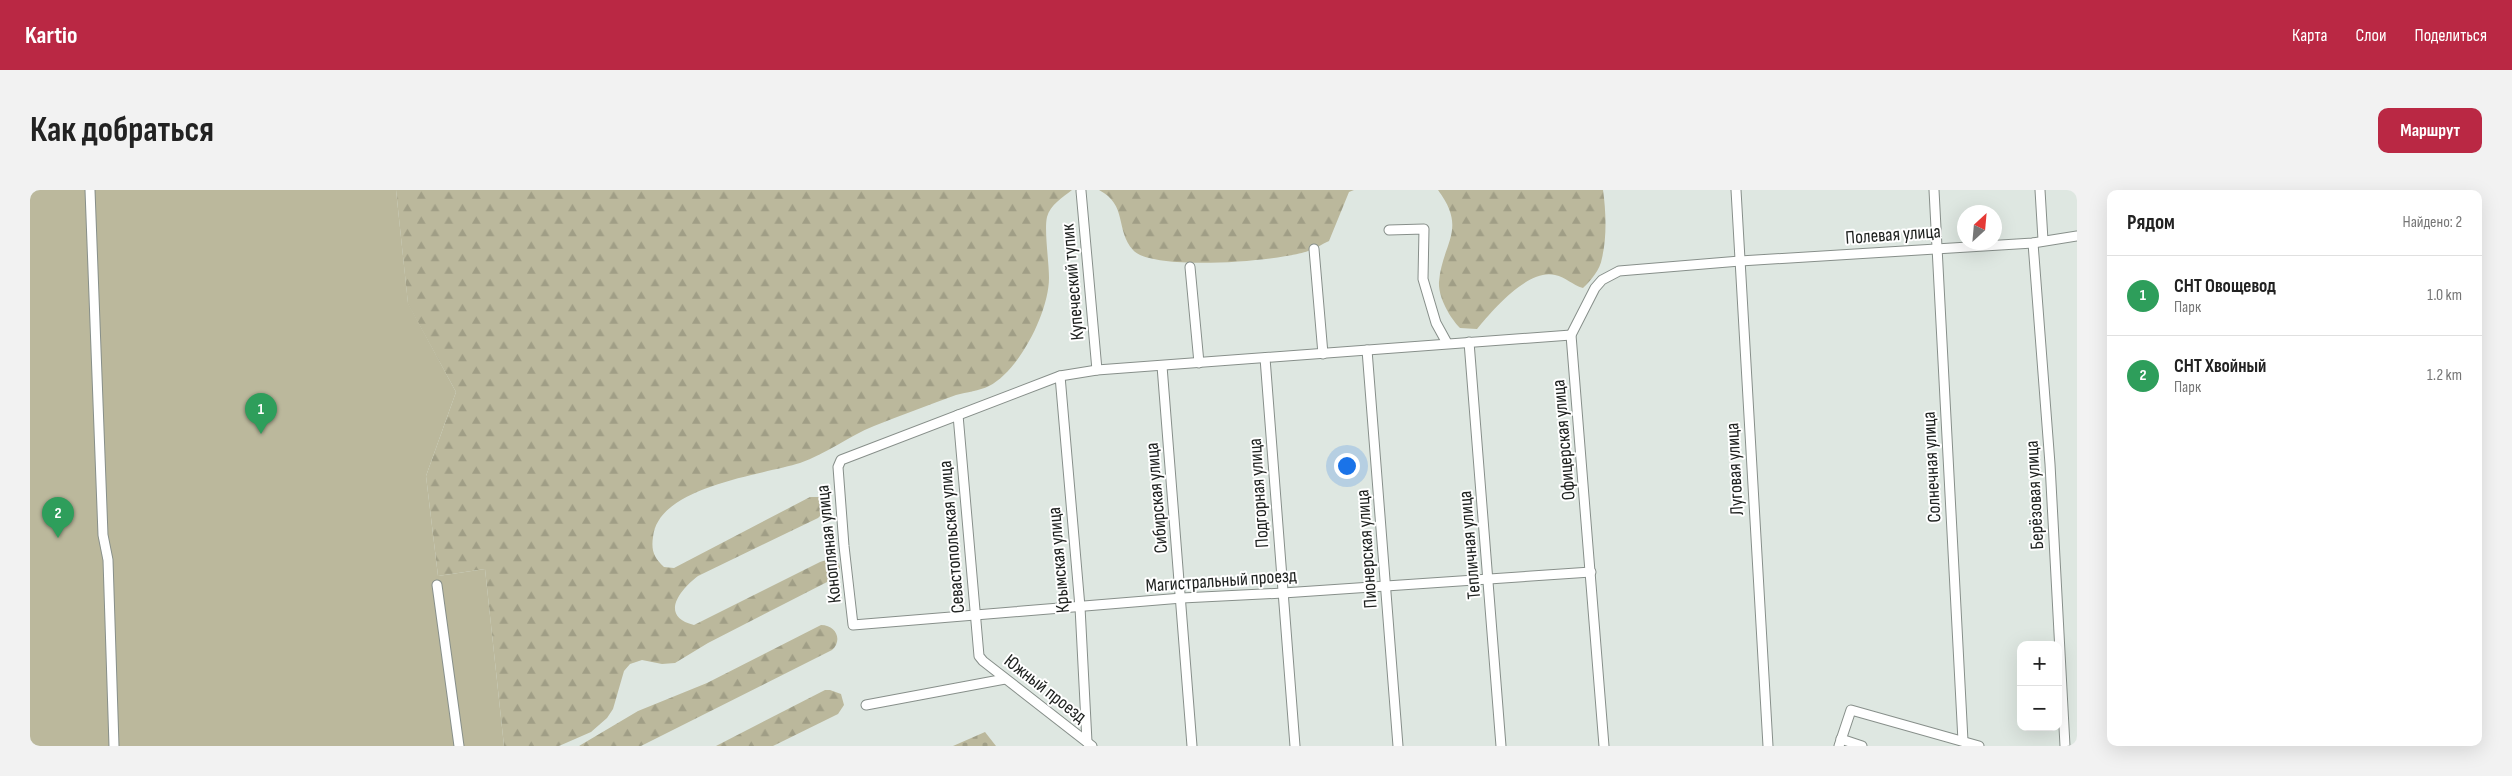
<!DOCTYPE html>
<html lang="ru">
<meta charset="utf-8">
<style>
body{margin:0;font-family:"Sofia Sans Condensed",sans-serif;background:#f2f2f2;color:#222}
.controls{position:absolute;right:15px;bottom:15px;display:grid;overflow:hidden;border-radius:10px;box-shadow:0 5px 20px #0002}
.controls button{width:45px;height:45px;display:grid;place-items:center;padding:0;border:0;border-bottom:1px solid #e0e0e0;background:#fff;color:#222;font:25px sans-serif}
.compass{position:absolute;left:1927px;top:15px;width:45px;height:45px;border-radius:50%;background:#fff;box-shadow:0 5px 20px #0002;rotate:26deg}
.you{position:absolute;left:1316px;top:275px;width:18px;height:18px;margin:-12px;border:4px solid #fff;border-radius:50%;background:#1a73e8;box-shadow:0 0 0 8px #1a73e833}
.badge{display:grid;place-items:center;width:32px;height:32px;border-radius:50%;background:#ba2844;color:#fff;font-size:16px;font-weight:700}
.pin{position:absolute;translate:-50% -41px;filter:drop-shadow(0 1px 2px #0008)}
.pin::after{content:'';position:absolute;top:26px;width:18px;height:15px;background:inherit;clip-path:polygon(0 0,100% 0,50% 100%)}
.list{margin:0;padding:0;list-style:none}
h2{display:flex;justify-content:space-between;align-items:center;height:65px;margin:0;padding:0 20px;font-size:21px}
h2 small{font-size:16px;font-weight:400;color:#767676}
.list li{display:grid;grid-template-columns:32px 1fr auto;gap:15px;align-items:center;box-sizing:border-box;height:80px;padding:0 20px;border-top:1px solid #e0e0e0}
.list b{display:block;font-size:19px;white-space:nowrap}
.list p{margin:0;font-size:16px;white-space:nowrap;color:#767676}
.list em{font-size:16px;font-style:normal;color:#767676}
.map{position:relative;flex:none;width:2047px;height:556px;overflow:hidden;border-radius:10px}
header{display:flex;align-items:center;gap:30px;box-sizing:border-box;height:70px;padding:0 25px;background:#ba2844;color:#fff}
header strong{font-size:24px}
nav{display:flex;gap:28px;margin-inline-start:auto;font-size:18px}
.intro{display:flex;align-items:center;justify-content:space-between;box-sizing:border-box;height:120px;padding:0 30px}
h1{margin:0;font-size:35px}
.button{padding:12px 22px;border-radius:10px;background:#ba2844;color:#fff;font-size:18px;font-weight:700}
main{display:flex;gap:30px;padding:0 30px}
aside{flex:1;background:#fff;border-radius:10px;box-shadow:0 5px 20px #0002}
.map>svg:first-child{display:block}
.forest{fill:url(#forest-firs)}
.cemetery{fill:url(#cemetery-stones)}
.garden{fill:#bbb89c}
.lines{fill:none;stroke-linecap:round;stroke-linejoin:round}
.street-casing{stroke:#878f8a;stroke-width:11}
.street{stroke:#fff;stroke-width:9}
.labels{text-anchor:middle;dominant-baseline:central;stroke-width:4;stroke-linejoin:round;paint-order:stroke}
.street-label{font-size:19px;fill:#202321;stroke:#fff}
</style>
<header>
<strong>Kartio</strong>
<nav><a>Карта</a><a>Слои</a><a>Поделиться</a></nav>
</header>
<div class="intro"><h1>Как добраться</h1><a class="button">Маршрут</a></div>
<main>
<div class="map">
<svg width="2047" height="556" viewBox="0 0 2047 556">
<defs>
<pattern id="forest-firs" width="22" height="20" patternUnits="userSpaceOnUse" patternTransform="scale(1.25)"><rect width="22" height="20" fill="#bbb89c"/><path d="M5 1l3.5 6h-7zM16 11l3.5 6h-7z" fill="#a09e86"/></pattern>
<pattern id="cemetery-stones" width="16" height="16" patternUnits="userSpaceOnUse" patternTransform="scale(1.25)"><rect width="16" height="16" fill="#bbb89c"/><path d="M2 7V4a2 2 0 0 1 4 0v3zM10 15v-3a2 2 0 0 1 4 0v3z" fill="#a09e86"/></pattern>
</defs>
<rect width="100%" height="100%" fill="#dee7e1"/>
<g class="forest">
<path d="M366,0H1042C1033,7 1020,15 1017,27C1014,40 1019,72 1019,88C1019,122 989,181 959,196C949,201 937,202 926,205C899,215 871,225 844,236C819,246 796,264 770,273C732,285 628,296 623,347C621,361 624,368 634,377L644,378L780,307H791L799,317L788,328L668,386C651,399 628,426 664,435L790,372L800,369L809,373L810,378L799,391L678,453L645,473L632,474L612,470L600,474L594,481L583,519L577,528L561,542L529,556H474L455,379L408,386L396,286L426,202L378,114Z"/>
<path d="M1069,0H1324L1319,2L1299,51C1292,54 1285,59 1278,61C1251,71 1122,82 1103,60C1085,40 1098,15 1069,0Z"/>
<path d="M1408,0H1573C1576,21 1577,47 1572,68C1570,80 1561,90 1553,98C1542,95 1536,87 1525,85C1498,78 1462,121 1447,139L1430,138C1420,128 1408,107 1409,92C1412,53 1438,40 1408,0Z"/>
<path d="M791,435C806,435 813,450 802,460L611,556H549L608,521L677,493Z"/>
<path d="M795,500H800L811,504L814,515L808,524L743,556H686Z"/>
</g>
<path class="cemetery" d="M955,542L966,556H923Z"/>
<path class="garden" d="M0,0H366L378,113L426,202L396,286L408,386L455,379L474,556H0Z"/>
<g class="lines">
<defs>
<g id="street">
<path d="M60,0L73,345L78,370L84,556"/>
<path d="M1706,0L1738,556"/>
<path d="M1904,0L1933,551"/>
<path d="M2010,0L2013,50"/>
<path d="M1051,1L1067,180"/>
<path d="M1359,40L1394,39L1393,89L1406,133L1417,153"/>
<path d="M2003,53L2020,274L2035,556"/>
<path d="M1284,59L1293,164"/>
<path d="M1160,77L1169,173"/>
<path d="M1541,145L1067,180L1030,186L811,270L808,277L814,356L823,435L1152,408L1253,403L1561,382"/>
<path d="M1439,152L1471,556"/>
<path d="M1337,160L1368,556"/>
<path d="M1235,168L1265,556"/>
<path d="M1132,176L1162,556"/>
<path d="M1030,186L1050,417L1057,552"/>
<path d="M928,225L949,466L953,471L1062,556"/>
<path d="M407,395L429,556"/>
<path d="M836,515L975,489"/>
<path d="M1811,549L1832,556"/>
<path d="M1574,556L1541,145L1565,98L1572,90L1589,81L1710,71L2003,53L2047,46"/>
<path d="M1809,556L1821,520L1949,556"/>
</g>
</defs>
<use href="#street" class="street-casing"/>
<use href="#street" class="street"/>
</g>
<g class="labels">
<g class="street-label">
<text transform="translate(1863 45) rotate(-4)">Полевая улица</text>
<text transform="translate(1043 92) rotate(-95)">Купеческий тупик</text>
<text transform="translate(1534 250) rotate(-95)">Офицерская улица</text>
<text transform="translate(1902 277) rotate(-93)">Солнечная улица</text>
<text transform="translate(1705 279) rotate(-93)">Луговая улица</text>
<text transform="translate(1229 303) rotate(-94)">Подгорная улица</text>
<text transform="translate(2005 305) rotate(-93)">Берёзовая улица</text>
<text transform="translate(1127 308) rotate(-95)">Сибирская улица</text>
<text transform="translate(922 347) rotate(-95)">Севастопольская улица</text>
<text transform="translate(799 354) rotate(-96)">Конопляная улица</text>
<text transform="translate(1440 355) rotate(-95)">Тепличная улица</text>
<text transform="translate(1337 359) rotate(-94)">Пионерская улица</text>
<text transform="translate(1029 370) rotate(-95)">Крымская улица</text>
<text transform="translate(1191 391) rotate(-4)">Магистральный проезд</text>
<text transform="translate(1015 499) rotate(38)">Южный проезд</text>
</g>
</g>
</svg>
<div class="controls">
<button>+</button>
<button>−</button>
</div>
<svg class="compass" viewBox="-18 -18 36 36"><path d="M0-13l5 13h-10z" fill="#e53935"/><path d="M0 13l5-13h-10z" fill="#767676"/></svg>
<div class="you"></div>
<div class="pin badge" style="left:231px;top:244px;background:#2e9e5b">1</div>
<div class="pin badge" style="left:28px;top:348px;background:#2e9e5b">2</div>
</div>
<aside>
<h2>Рядом<small>Найдено: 2</small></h2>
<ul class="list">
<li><span class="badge" style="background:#2e9e5b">1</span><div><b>СНТ Овощевод</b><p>Парк</p></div><em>1.0 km</em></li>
<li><span class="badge" style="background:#2e9e5b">2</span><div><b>СНТ Хвойный</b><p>Парк</p></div><em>1.2 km</em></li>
</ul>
</aside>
</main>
